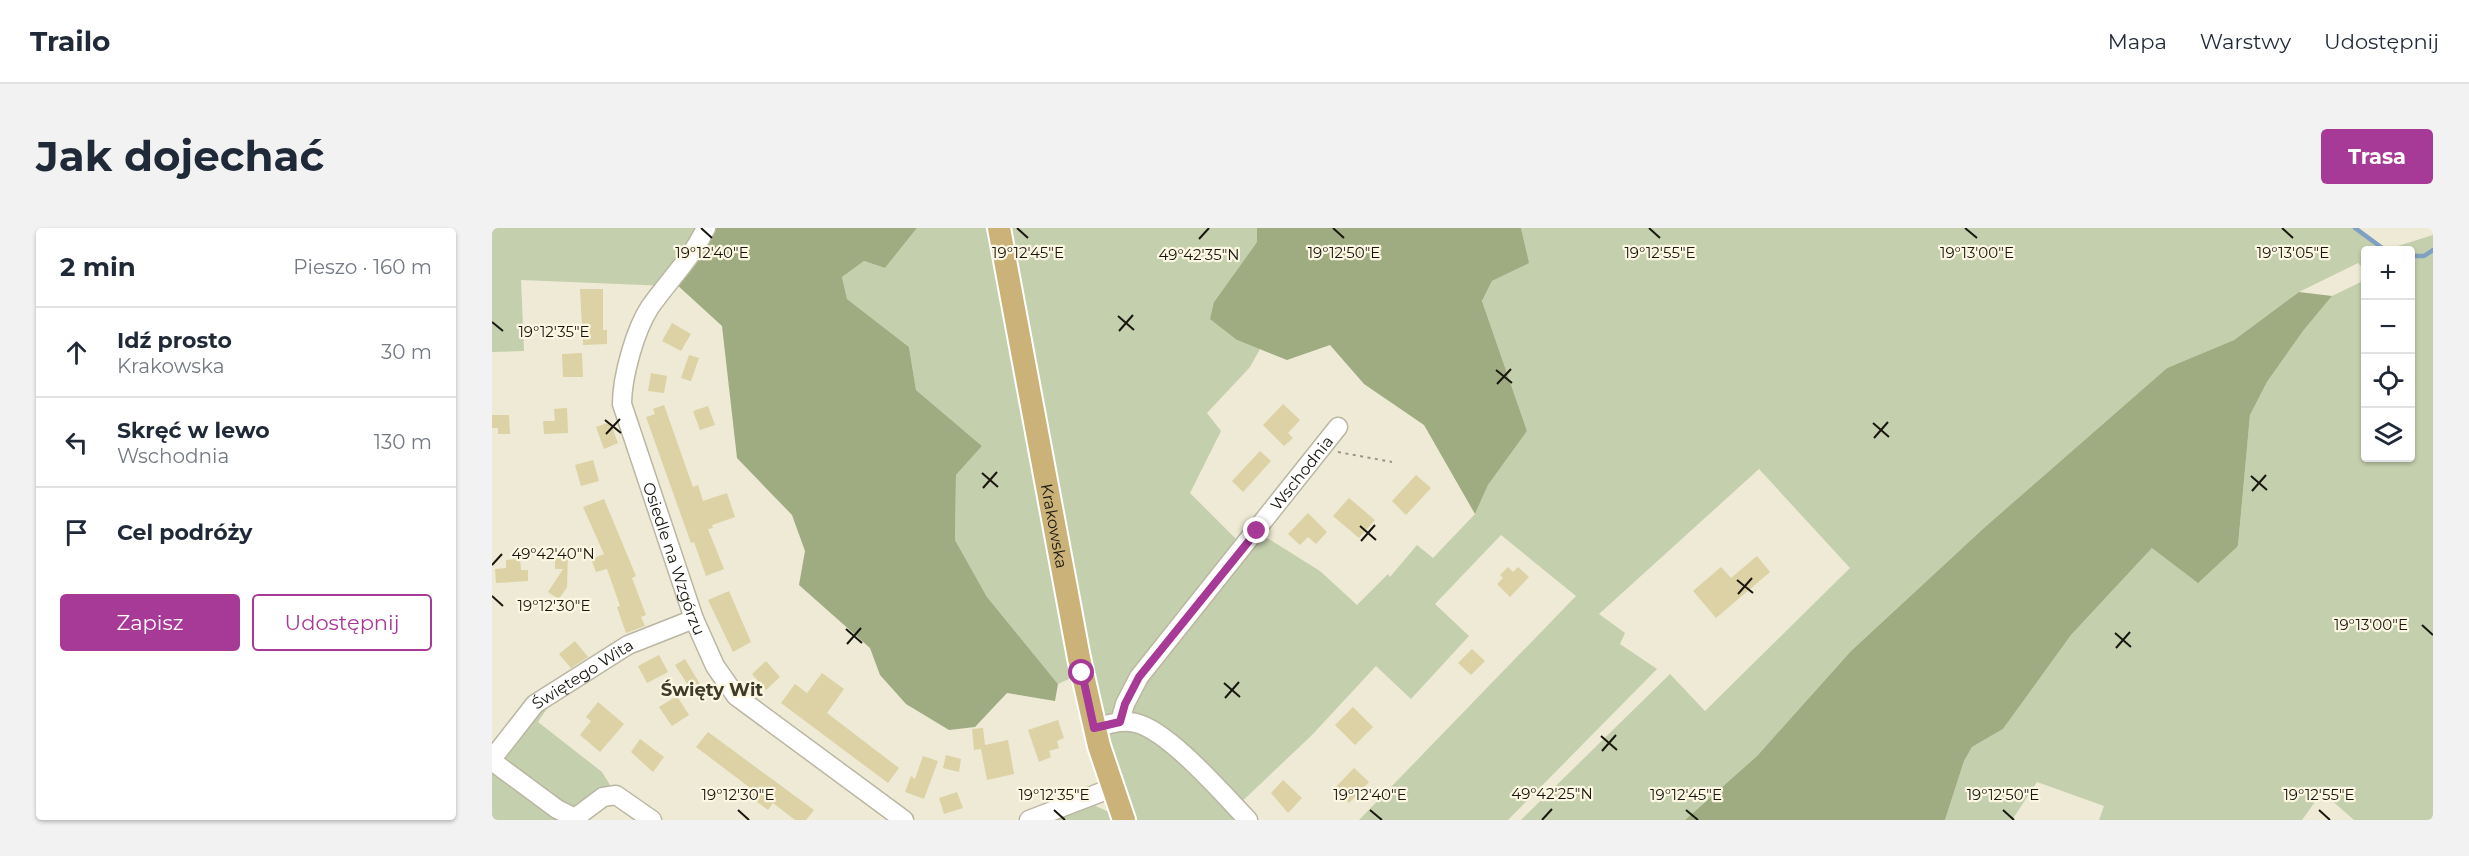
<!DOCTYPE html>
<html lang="pl">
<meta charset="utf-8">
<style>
body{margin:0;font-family:Montserrat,sans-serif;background:#f2f2f3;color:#1f2937}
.controls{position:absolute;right:18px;top:18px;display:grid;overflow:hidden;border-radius:6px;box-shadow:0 2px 4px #0004}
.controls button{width:54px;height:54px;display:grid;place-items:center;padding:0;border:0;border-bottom:2px solid #e0e1e3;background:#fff;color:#1f2937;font:30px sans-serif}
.stop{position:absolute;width:18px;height:18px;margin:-14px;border:4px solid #a73997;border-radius:50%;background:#fff}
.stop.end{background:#a73997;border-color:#fff;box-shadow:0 2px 6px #0008}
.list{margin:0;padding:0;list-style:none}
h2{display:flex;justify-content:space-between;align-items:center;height:78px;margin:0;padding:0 24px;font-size:26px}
h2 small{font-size:20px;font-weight:400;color:#747a83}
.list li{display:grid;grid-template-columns:39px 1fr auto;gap:18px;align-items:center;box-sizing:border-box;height:90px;padding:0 24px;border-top:2px solid #e0e1e3}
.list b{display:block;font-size:22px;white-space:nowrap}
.list p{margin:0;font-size:20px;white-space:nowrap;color:#747a83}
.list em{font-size:20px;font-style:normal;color:#747a83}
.actions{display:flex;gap:12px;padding:18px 24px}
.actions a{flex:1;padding:14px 0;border:2px solid #a73997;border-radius:6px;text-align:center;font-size:21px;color:#a73997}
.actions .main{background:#a73997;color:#fff}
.icon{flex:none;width:33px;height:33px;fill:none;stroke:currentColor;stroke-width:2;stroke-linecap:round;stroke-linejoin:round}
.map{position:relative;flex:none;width:1941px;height:592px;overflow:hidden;border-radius:6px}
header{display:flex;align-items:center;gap:36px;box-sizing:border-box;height:84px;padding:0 30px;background:#fff;border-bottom:2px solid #e0e1e3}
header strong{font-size:28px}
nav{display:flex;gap:33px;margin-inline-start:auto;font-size:21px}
.intro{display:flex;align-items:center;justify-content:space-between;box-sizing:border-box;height:144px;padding:0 36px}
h1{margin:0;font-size:42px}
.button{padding:15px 27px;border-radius:6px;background:#a73997;color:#fff;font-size:21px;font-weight:700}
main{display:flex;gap:36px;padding:0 36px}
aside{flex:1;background:#fff;border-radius:6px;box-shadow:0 2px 4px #0004}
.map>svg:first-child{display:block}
.green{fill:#c4cfad}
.forest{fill:#9fac82}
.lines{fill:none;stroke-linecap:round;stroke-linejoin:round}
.stream{stroke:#7fa0c1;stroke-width:4.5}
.building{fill:#dcd2a5}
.minor-casing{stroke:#bab6a2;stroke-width:21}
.major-casing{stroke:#fff;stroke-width:26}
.path{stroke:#999687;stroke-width:2;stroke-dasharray:3 4.5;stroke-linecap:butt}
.minor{stroke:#fff;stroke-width:18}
.major{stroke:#cbb279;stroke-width:22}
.route{stroke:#a73997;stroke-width:8}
.ticks{fill:none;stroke:#18160f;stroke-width:2}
.labels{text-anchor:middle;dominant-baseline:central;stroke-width:4.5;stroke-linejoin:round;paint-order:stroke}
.street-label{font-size:16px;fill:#18160f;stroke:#fcf7e2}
.neighbourhood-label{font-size:18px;font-weight:bold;fill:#3f3b2a;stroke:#fcf7e2}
.ticks-label{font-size:15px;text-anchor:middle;fill:#18160f;stroke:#fcf7e2;stroke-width:4.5;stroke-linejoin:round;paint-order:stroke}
</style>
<header>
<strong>Trailo</strong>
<nav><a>Mapa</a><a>Warstwy</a><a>Udostępnij</a></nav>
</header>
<div class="intro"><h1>Jak dojechać</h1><a class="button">Trasa</a></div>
<main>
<aside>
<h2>2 min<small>Pieszo · 160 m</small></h2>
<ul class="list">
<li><svg class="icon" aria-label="ahead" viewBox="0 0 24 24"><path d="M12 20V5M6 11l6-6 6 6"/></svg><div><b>Idź prosto</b><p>Krakowska</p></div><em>30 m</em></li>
<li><svg class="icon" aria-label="left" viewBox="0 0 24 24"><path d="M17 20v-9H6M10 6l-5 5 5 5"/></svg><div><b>Skręć w lewo</b><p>Wschodnia</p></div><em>130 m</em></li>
<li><svg class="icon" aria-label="arrive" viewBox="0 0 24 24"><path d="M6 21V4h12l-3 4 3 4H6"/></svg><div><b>Cel podróży</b></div></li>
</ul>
<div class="actions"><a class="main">Zapisz</a><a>Udostępnij</a></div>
</aside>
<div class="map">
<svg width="1941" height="592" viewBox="0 0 1941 592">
<rect width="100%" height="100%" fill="#eeead5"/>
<g class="green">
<path d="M0,0H205L176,58L29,52L32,123L0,124Z"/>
<path d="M425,0H765V14L722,74L745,112L768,121L758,139L715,185L729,203L698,265L752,319L764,303L828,343L865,377L896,346L898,349L925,317L941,330L983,286L996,257L1035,203L990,73L1000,53L1036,35L1029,0H1862L1893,22L1941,7V592H1862L1830,564L1810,592H1607L1612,578L1545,554L1520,592H1453L1472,533L1480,519L1511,501L1579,407L1660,320L1746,319L1758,187L1775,154L1811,103L1840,68L1873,52L1874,230H1918V22H1874L1873,43L1866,35L1807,64L1742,112L1675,140L1493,299L1359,423L1265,528L1193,592H1029L1178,446L1213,483L1358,340L1267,241L1107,386L1133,405L1128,416L1165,441L1016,592H867L1084,368L1009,307L943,376L977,408L919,471L884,438L820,507L744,579L752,592H640L590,445L566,456L495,369L463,312L464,247L490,218L424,162L417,119L355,71L350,49L372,33L393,40Z"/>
<path d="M69,459L46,494L110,544L124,567L83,592H0V531Z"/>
<path d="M599,576L617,584L621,592H559Z"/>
</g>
<g class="forest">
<path d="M221,0H425L393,40L372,33L350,49L355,71L417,119L424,162L490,218L464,247L463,312L495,369L566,456L563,473L515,465L483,499L457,502L414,476L388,447L378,420L307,357L313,323L300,287L245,230L230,98L183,55Z"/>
<path d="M765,0H1029L1037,35L1000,53L990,73L1035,203L996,257L983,286L932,197L872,156L838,117L795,132L745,112L718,91L722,74L765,14Z"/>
<path d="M1807,64L1840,68L1811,103L1775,154L1758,187L1746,318L1706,355L1660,320L1579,407L1511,501L1480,519L1472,533L1453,592H1193L1265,528L1359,423L1493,299L1675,140L1742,112Z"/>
</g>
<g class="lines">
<g class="stream">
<path d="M1863,0L1893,22"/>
<path d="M1918,28H1932L1941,22"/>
</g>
</g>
<g class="building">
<path d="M88,61H111V102H115V116L91,117Z"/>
<path d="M180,95L199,106L189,123L170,113Z"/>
<path d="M90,125L91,149H71L70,126Z"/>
<path d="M197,127L207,130L199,153L189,150Z"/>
<path d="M159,145L175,148L172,165L156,163Z"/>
<path d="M791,176L808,192L796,205L801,210L792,218L771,197Z"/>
<path d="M172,177L201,259L206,257L211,273L235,265L243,289L220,297L221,300L216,301L232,341L214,348L202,314L199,315L154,189L163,186L161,181Z"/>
<path d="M216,178L223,197L208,202L201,183Z"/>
<path d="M75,180L76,205L52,206L51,193H63L62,181Z"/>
<path d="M0,187H17L18,206H6V200H0Z"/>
<path d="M118,194L126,215L112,221L104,199Z"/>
<path d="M768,223L779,233L751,264L740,253Z"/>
<path d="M101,232L107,253L89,258L83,237Z"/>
<path d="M924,247L939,260L914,287L900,273Z"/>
<path d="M857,270L883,292L867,310L841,288Z"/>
<path d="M112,271L144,348L140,350L154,387L149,389L153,398L134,405L125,379L128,378L115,341L104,344L99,331L112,326L91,279Z"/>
<path d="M816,285L835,304L824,316L816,309L808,317L796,306Z"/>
<path d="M63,325H76L75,359L67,371L56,364L71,341H63Z"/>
<path d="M1265,328L1278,344L1224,390L1201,363L1229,339L1239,350Z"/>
<path d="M28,331L29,342H36V353L4,355L3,341L14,340V332Z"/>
<path d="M1016,339L1021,344L1026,339L1037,349L1018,369L1005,356L1011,350L1008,347Z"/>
<path d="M237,363L259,414L241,424L216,372Z"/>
<path d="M83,413L96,429L79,440L67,426Z"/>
<path d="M980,421L993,433L979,447L966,435Z"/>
<path d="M167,427L176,444L155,455L146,438Z"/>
<path d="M193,431L212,463L203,468L183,437Z"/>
<path d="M274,433L288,449L274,462L260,446Z"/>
<path d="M330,445L352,461L335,485L407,540L396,555L289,475L303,456L315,465Z"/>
<path d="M185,468L197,487L180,498L167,479Z"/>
<path d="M106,474L132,496L108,524L88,507L99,493L94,489Z"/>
<path d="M861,479L881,499L863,517L843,497Z"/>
<path d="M566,492L572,510L565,513L567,520L557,523L559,529L547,534L536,502Z"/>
<path d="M491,500L493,517L516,512L522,546L495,552L489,521L482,522L480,501Z"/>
<path d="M216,504L322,582L314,592H303L281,575L276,582L257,568L261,562L204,519Z"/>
<path d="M148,511L172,529L161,544L139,524Z"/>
<path d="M454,527L469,531L467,544L451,540Z"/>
<path d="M431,528L446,533L432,571L413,564L419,548L423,551Z"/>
<path d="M862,540L877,554L857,575L842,561Z"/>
<path d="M791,552L810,570L796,585L779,565Z"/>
<path d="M465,564L471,580L452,586L447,570Z"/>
</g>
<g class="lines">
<defs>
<g id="minor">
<path id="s1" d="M214,0C200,30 177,52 158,79C143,102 130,149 130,176L202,391L223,438L244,468L412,592"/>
<path id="s2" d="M628,494L633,476L647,449L846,199"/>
<path d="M602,500C615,497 630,491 644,495C677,503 732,567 756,592"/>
<path id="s3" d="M0,531L43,476L136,417L202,391"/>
<path d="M0,533L65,581L83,590L111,569L124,567L160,592"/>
<path d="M537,592L620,560"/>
</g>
<g id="major">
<path id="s4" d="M507,0L587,430L607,518L632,592"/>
</g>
</defs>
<use href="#minor" class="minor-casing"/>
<use href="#major" class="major-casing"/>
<path class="path" d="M846,224L900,234"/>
<use href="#minor" class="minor"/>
<use href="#major" class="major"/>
</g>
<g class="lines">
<path class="route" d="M590,445L602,500L628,494L633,476L647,449L765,303"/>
</g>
<path class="ticks" d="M209,0L220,10M525,0L536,10M841,0L852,10M1157,0L1168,10M1473,0L1485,10M1790,0L1801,10M707,11L717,0M626,88L642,102M0,94L11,103M627,103L641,87M1004,142L1020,155M1005,156L1019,141M113,192L129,205M1381,195L1397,209M114,206L128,191M1382,210L1396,194M490,245L506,259M1759,248L1775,262M491,260L505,244M1760,263L1774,247M868,298L884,312M869,313L883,297M0,337L10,326M1245,352L1261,365M1246,366L1260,350M0,368L11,378M1930,397L1941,407M354,401L370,415M1623,405L1639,419M355,416L369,400M1624,420L1638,404M732,455L748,469M733,470L747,454M1109,508L1125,522M1110,523L1124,507M246,582L257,592M562,582L573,592M878,582L890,592M1194,582L1206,592M1511,582L1522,592M1827,582L1838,592M1050,592L1060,581"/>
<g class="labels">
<g class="street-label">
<text stroke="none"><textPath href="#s2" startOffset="310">Wschodnia</textPath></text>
<text stroke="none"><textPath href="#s4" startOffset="303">Krakowska</textPath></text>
<text stroke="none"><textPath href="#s1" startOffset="362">Osiedle na Wzgórzu</textPath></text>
<text stroke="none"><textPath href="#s3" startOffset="126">Świętego Wita</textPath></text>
</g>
<g class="neighbourhood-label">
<text x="220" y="462">Święty Wit</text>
</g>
</g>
<g class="ticks-label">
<text x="1801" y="30">19°13'05"E</text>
<text x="220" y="30">19°12'40"E</text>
<text x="536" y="30">19°12'45"E</text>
<text x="852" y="30">19°12'50"E</text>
<text x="1168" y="30">19°12'55"E</text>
<text x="1485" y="30">19°13'00"E</text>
<text x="707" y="32">49°42'35"N</text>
<text x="62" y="109">19°12'35"E</text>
<text x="61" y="331">49°42'40"N</text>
<text x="62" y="383">19°12'30"E</text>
<text x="1879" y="402">19°13'00"E</text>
<text x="1060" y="571">49°42'25"N</text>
<text x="246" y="572">19°12'30"E</text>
<text x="562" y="572">19°12'35"E</text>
<text x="878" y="572">19°12'40"E</text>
<text x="1194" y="572">19°12'45"E</text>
<text x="1511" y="572">19°12'50"E</text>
<text x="1827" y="572">19°12'55"E</text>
</g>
</svg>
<div class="controls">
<button>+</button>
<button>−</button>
<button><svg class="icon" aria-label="locate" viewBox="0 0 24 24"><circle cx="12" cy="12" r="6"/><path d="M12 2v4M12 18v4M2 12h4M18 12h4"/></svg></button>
<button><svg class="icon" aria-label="layers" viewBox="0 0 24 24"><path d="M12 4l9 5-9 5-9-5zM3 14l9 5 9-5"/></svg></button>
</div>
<div class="stop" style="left:590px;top:445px"></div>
<div class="stop end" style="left:765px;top:303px"></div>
</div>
</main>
